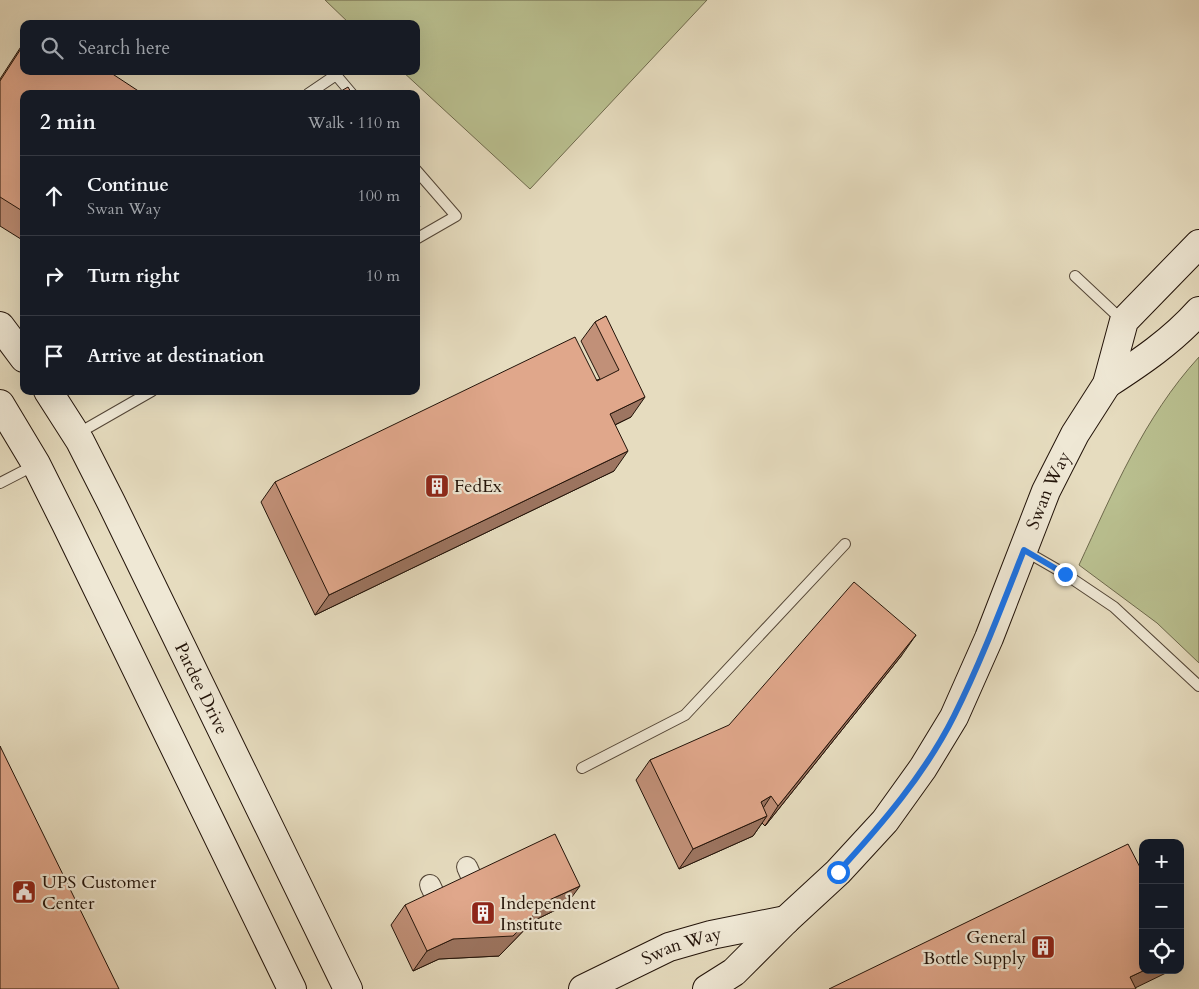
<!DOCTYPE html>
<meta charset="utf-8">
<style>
body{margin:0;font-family:Cardo,serif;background:#20242c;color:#f1f3f6}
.controls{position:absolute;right:15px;bottom:15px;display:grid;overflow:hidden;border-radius:10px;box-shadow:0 5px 20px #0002}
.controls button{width:45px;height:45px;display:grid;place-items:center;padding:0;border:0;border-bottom:1px solid #363941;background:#171b24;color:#f1f3f6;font:25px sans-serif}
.stop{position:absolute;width:15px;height:15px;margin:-11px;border:4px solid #1a73e8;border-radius:50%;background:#fff}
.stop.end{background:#1a73e8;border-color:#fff;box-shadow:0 1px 5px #0008}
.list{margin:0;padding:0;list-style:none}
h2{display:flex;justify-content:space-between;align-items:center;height:65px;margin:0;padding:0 20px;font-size:21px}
h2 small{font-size:16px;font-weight:400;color:#9ea1a6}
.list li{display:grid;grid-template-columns:32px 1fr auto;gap:15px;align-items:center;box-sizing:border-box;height:80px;padding:0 20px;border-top:1px solid #363941}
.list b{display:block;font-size:19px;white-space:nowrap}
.list p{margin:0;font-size:16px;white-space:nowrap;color:#9ea1a6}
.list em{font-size:16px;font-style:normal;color:#9ea1a6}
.icon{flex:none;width:28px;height:28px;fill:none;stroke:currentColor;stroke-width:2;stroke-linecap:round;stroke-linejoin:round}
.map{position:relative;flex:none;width:1199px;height:989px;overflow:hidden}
.search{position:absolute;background:#171b24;box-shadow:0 5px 20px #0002;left:20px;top:20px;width:400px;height:55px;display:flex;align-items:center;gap:12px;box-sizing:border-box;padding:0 18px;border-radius:10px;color:#9ea1a6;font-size:19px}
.panel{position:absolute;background:#171b24;box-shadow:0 5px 20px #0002;left:20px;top:90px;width:400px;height:305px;border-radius:10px}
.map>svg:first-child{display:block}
.green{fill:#b9bf8f;stroke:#6e694c}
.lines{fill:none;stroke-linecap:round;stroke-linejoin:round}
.lane-casing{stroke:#534536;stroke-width:12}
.street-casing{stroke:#534536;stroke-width:22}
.secondary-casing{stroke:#221309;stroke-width:30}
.lane{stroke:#efe8d5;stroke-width:10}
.street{stroke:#efe8d5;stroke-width:20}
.secondary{stroke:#efe8d5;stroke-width:28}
.wall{fill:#c19078;stroke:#221309}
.shaded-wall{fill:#9d7561;stroke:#221309}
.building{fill:#e0a78b;stroke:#221309}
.route{stroke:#1a73e8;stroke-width:6}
.labels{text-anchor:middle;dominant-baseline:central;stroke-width:4.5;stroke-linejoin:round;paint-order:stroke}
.poi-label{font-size:18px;fill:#221309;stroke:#efe8d5;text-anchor:start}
.street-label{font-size:18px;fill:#221309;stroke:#efe8d5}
</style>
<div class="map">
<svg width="1199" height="989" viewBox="0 0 1199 989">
<rect width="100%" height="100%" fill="#e6dcbf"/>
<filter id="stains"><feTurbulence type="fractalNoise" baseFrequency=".004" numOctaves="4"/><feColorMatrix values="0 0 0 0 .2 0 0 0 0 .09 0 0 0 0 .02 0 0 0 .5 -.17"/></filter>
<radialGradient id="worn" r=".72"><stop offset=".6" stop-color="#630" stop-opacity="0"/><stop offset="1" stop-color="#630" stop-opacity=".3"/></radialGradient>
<g class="green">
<path d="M325,0H707L530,189L402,71H416V24H350Z"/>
<path d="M1199,357V663L1157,623L1079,565C1113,492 1144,417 1199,357Z"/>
</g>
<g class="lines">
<defs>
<g id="lane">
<path d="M308,94L336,75L352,94"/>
<path d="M416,170L456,216L416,239"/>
<path d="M1075,276L1123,321"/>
<path d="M77,434L152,391"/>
<path d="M0,483L35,465"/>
<path d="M1025,551L1065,574L1114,607L1199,686"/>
<path d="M582,768L685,715L845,544"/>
</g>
<g id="street">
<path d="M467,867L475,885"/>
<path d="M430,885L438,902"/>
</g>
<g id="secondary">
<path d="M0,326L24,358"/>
<path d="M1107,384C1141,362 1172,341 1199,311"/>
<path id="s1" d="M48,391L80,441L111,502L348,989"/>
<path d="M0,404L36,464L66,524L292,989"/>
<path id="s2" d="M583,989L669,947L711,935L786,920"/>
<path id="s3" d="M707,989L734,972L786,920L838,872L885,821L923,768L954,717L989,638L1046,491L1075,434L1107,384L1124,321L1199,244"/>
</g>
</defs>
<use href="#lane" class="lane-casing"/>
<use href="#street" class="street-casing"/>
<use href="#secondary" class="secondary-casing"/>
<use href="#lane" class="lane"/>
<use href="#street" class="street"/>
<use href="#secondary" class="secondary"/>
</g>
<g class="wall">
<path d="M24,42V241L0,226V79Z"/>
<path d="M606,316L631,417L615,425L614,471L315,615L261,502L275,482L600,379L581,341L595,322Z"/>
<path d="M902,655L765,826L762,823L753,836L679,869L636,780L650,760Z"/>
<path d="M405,905H566L533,921L499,956L439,959L413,971L391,925Z"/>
</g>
<g class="shaded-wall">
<path d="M645,397L631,417L596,434L610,414Z"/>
<path d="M628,451L614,471L315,615L329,595Z"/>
<path d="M916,635L902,655L765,826L778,806Z"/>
<path d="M771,796L758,816L761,802Z"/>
<path d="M767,816L753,836L679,869L693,849Z"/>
<path d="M580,886L566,905L533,921L499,956L439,959L413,971L427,951L453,939L547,901Z"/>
<path d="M1145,970H1169L1168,972L1133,989L1130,977Z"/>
</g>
<g class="building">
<path d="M24,44V71H108L143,94H24V212L0,197V81Z"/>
<path d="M348,87L352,94H336Z"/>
<path d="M416,202L420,207L416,209Z"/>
<path d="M606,316L645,397L610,414L628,451L329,595L275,482L575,337L597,381L619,370L595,322Z"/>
<path d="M854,582L916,635L778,806L771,796L761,802L767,816L693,849L650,760L729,725Z"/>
<path d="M0,746L119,989H0Z"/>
<path d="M555,834L580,886L547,901L513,936L453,939L427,951L405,905Z"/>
<path d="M1128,844L1143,873V970H1145L1130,977L1136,989H829Z"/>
</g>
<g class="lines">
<path class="route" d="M838,872C882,824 925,774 954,716C981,662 1002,606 1024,550L1065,574"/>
</g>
<defs>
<symbol id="building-square" viewBox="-11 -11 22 22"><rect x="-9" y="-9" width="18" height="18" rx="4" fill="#8f2418" stroke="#efe8d5"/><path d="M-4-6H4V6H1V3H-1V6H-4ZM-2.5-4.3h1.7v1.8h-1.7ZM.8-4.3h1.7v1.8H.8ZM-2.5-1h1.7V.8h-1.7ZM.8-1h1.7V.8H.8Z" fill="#fff"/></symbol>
<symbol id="civic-square" viewBox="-11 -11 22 22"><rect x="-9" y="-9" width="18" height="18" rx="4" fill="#8f2418" stroke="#efe8d5"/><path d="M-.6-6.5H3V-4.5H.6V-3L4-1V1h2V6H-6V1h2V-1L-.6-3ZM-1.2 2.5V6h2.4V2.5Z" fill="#fff"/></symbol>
</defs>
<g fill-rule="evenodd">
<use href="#building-square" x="423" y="472" width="28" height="28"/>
<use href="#civic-square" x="10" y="878" width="28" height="28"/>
<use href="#building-square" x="469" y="899" width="28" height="28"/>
<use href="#building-square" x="1029" y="933" width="28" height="28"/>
</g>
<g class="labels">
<g class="poi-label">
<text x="454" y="486">FedEx</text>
<text x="42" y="882">UPS Customer<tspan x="42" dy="21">Center</tspan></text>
<text x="500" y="903">Independent<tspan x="500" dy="21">Institute</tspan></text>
<text x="1026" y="937" text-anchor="end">General<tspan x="1026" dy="21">Bottle Supply</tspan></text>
</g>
<g class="street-label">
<text stroke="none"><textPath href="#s3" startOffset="616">Swan Way</textPath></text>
<text stroke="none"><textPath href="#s1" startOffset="335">Pardee Drive</textPath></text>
<text stroke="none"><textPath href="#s2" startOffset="108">Swan Way</textPath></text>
</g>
</g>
<rect width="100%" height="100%" filter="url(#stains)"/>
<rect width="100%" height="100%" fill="url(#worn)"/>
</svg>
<div class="controls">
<button>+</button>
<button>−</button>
<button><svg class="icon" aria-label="locate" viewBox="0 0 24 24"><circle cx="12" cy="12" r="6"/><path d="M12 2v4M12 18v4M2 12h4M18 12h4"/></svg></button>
</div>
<div class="stop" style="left:838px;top:872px"></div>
<div class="stop end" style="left:1065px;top:574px"></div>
<div class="search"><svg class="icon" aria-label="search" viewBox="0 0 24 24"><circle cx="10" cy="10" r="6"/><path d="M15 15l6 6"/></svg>Search here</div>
<section class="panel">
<h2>2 min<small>Walk · 110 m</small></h2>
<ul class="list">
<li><svg class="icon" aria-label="ahead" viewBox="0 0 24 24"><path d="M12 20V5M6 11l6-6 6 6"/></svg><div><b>Continue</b><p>Swan Way</p></div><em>100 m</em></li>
<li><svg class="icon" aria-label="right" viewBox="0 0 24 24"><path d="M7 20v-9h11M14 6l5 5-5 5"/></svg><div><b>Turn right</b></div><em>10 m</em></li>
<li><svg class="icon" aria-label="arrive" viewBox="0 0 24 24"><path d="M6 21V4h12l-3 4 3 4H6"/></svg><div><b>Arrive at destination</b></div></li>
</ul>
</section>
</div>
